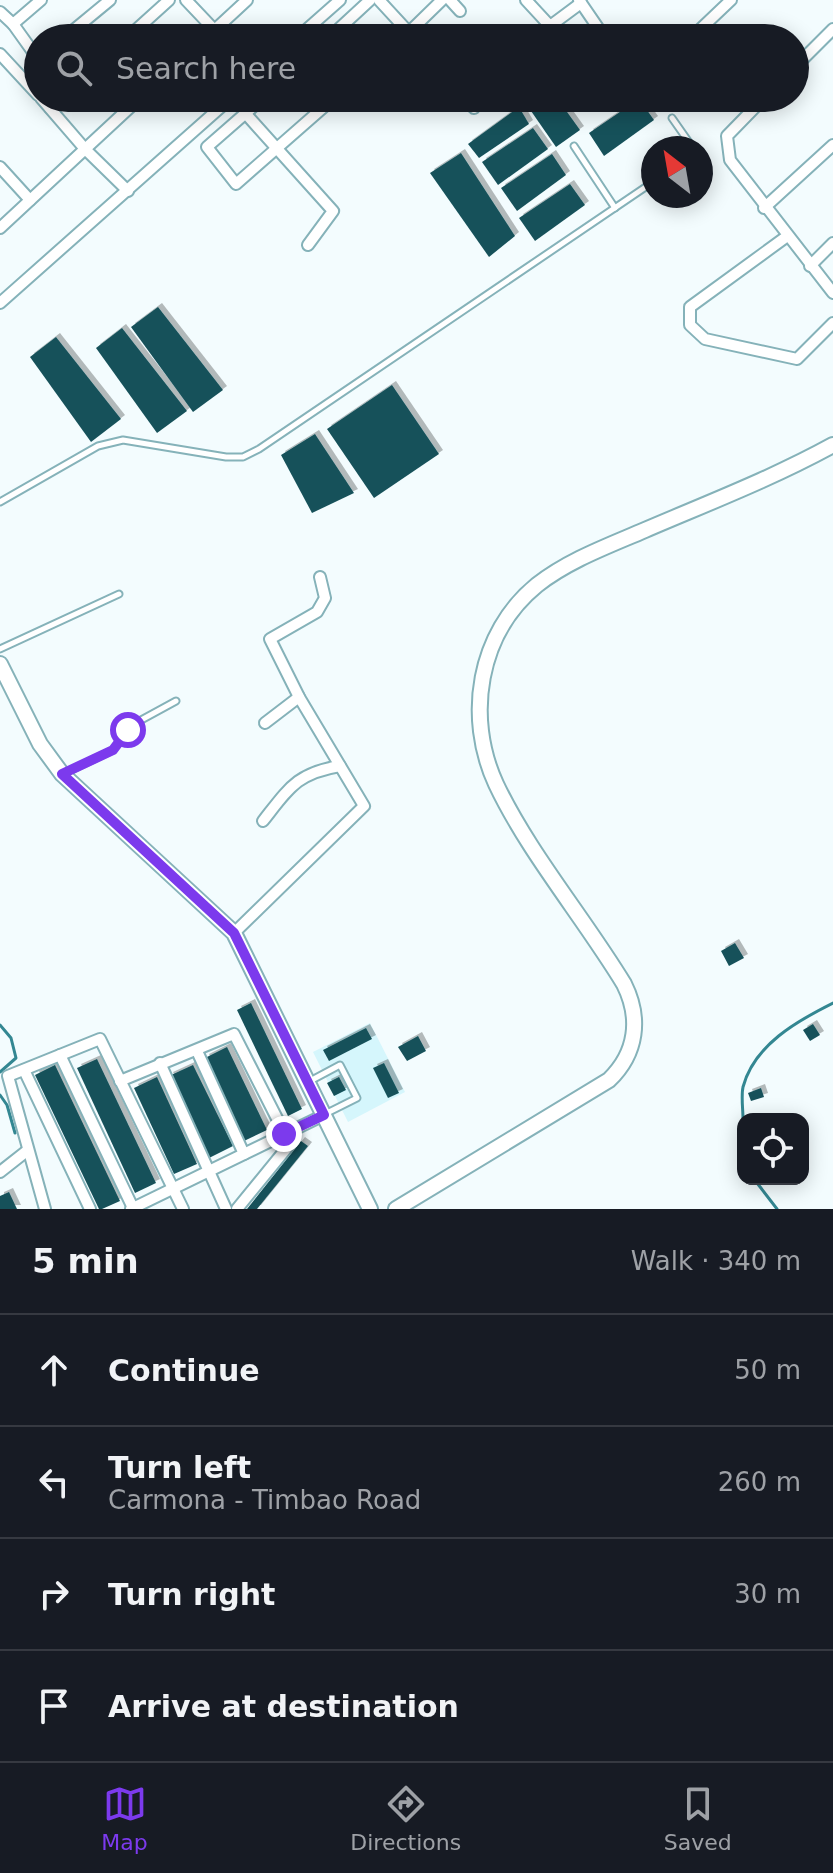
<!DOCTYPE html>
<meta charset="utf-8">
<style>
body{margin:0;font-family:"DejaVu Sans",sans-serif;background:#242831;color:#f1f3f6}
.controls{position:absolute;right:24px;bottom:24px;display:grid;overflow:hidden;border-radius:16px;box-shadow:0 4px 20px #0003}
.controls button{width:72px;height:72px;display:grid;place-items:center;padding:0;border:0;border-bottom:2px solid #363941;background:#171b24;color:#f1f3f6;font:40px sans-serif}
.compass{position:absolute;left:641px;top:136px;width:72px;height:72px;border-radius:50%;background:#171b24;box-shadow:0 4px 20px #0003;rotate:329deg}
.stop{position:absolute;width:24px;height:24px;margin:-18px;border:6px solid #7c3aed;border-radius:50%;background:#fff}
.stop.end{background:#7c3aed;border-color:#fff;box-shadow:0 2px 8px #0008}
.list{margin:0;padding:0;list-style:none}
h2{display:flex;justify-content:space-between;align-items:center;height:104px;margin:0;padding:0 32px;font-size:34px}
h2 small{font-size:26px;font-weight:400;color:#9ea1a6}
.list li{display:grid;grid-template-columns:52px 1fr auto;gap:24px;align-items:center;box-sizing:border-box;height:112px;padding:0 32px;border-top:2px solid #363941}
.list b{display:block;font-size:30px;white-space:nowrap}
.list p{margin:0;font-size:26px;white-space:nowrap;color:#9ea1a6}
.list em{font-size:26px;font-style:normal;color:#9ea1a6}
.icon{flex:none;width:44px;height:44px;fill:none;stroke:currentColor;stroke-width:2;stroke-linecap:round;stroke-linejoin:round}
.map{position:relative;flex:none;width:833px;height:1209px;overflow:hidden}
.search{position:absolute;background:#171b24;box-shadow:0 4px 20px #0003;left:24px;right:24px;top:24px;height:88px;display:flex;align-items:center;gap:20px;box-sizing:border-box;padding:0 28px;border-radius:44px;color:#9ea1a6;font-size:30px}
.sheet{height:552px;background:#171b24}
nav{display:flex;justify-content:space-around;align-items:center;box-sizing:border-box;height:112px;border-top:2px solid #363941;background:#171b24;font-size:22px;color:#9ea1a6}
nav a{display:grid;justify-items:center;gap:4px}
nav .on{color:#7c3aed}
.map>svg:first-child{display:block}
.built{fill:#d5f6fc}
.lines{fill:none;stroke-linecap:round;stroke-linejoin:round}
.stream{stroke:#338792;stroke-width:3}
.building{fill:#15515a;filter:url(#shadow)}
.lane-casing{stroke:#85b2b9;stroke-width:9}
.street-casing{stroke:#85b2b9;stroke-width:14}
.secondary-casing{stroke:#85b2b9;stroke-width:18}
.lane{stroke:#fff;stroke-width:5}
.street{stroke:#fff;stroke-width:10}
.secondary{stroke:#fff;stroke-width:14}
.route{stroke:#7c3aed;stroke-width:10}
</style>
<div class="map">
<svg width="833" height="1209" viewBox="0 0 833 1209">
<defs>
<filter id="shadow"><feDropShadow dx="4" dy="-4" stdDeviation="0" flood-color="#0004"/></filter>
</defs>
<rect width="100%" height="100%" fill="#f3fcfe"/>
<path class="built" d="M370,1023L405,1092L348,1122L313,1052Z"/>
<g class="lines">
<g class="stream">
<path d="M0,1025L11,1038L16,1058L0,1072"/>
<path d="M0,1095L7,1105L15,1133"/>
<path d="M743,1119C743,1109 741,1096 743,1087C754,1045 797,1021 833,1003"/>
<path d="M754,1179L777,1209"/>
</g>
</g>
<g class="building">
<path d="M522,98H557L580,130L556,147Z"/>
<path d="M639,99L654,120L604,156L589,133Z"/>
<path d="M519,107L529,124L479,158L468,144Z"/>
<path d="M533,128L548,149L498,185L482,162Z"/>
<path d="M461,153L515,236L489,257L430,173Z"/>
<path d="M552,154L566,175L517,211L501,188Z"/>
<path d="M570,184L585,205L535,241L519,218Z"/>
<path d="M158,307L223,390L193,412L131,327Z"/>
<path d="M122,328L187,411L157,433L96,348Z"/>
<path d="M56,337L121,419L91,442L30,357Z"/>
<path d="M392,385L439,454L374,498L327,429Z"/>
<path d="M315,434L354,493L312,513L281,455Z"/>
<path d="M735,943L744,958L729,966L721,951Z"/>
<path d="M251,1003L302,1109L288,1116L237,1010Z"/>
<path d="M813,1024L820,1035L810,1041L803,1030Z"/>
<path d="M366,1028L372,1039L329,1061L323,1050Z"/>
<path d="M418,1036L426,1051L407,1061L398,1047Z"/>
<path d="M227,1047L267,1130L244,1141L205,1058Z"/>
<path d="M97,1059L156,1183L135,1193L77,1068Z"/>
<path d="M384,1063L399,1093L388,1098L373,1068Z"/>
<path d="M55,1065L120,1201L102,1209H99L35,1075Z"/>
<path d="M193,1065L233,1146L209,1158L169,1076Z"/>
<path d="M157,1077L197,1164L174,1174L134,1088Z"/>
<path d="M339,1077L346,1090L334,1096L327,1083Z"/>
<path d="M761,1088L764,1097L751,1101L748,1093Z"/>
<path d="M301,1141L308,1146L257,1209H247Z"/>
<path d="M9,1192L17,1209H0V1196Z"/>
</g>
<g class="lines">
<defs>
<g id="lane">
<path d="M672,118L693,148"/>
<path d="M574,146L615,208"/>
<path d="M0,502L98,446L123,440L226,457H243L259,449L653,182"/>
<path d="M0,649L119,594"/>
<path d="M63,774L113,750L132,725L176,701"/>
<path d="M310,1081L340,1065L357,1098L325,1114"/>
</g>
<g id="street">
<path d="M186,0L222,38"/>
<path d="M379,0L414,38"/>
<path d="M450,0L460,11"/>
<path d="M526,0L550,26L581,3"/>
<path d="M579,0L605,38"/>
<path d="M0,12L13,24L41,0"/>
<path d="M13,24L38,59"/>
<path d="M64,38L110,0"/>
<path d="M127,38L169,0"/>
<path d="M206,38L247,0"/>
<path d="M297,38L340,0"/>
<path d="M329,38L370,0"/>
<path d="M403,38L442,0"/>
<path d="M691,38L731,0"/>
<path d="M0,54L38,95"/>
<path d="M795,67L833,29"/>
<path d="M41,98L85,149L128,191"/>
<path d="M263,98L207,147L236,184L334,98"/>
<path d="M307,98L318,111"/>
<path d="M465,98L474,108"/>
<path d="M764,98L727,136L730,160L833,293"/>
<path d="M50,108L61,98"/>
<path d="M246,114L333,211L308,245"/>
<path d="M0,167L30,200"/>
<path d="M764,208L833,145"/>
<path d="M0,228L140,98"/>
<path d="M786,237L690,307V325L705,339L797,359L833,323"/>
<path d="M810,266L833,243"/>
<path d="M0,303L231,98"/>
<path d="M265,723L299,697"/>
<path d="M263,821C289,788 297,773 340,766"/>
<path d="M234,933L364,806L299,697L270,639L317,612L325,598L320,577"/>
<path d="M197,1051L244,1154"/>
<path d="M60,1055L133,1208"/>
<path d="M160,1063L226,1209"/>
<path d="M24,1070L90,1209"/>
<path d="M120,1081L234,1034L290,1144L237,1209"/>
<path d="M0,1172L28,1150"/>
<path d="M45,1209L8,1076L100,1039L183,1209"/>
<path d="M131,1209L324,1115"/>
</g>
<g id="secondary">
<path d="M0,664L40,744L62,774L234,933L370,1209"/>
<path d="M396,1209L609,1080C637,1053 641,1018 624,984C584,918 528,852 496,784C465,717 478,633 537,585C569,560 608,546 645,530C708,503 773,478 833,445"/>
</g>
</defs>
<use href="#lane" class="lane-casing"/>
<use href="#street" class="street-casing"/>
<use href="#secondary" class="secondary-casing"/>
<use href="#lane" class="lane"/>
<use href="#street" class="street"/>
<use href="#secondary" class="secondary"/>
</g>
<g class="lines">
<path class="route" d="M128,730L113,750L62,774L234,933L324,1115L284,1134"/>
</g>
</svg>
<div class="controls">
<button><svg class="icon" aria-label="locate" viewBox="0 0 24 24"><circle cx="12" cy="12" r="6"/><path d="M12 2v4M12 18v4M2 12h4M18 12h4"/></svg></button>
</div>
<svg class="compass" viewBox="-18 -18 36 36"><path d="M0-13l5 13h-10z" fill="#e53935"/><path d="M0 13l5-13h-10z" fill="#9ea1a6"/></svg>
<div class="stop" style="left:128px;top:730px"></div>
<div class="stop end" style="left:284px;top:1134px"></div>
<div class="search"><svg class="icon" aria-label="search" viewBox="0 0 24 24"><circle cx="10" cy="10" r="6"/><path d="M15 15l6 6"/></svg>Search here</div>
</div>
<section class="sheet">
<h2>5 min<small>Walk · 340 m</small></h2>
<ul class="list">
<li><svg class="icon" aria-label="ahead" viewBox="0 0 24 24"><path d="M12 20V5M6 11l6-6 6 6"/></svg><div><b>Continue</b></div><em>50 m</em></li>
<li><svg class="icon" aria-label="left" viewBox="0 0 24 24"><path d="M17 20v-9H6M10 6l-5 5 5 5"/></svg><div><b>Turn left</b><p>Carmona - Timbao Road</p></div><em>260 m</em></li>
<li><svg class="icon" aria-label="right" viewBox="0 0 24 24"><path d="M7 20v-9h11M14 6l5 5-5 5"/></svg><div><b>Turn right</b></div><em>30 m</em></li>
<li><svg class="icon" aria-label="arrive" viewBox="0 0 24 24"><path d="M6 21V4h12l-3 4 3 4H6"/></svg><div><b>Arrive at destination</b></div></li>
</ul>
</section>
<nav>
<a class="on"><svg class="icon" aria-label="map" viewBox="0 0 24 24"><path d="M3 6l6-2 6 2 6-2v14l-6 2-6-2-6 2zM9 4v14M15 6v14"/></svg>Map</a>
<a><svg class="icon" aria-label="directions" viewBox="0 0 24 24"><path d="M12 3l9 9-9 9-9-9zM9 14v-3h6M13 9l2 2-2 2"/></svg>Directions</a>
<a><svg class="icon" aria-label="saved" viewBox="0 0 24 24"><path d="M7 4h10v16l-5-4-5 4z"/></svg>Saved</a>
</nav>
